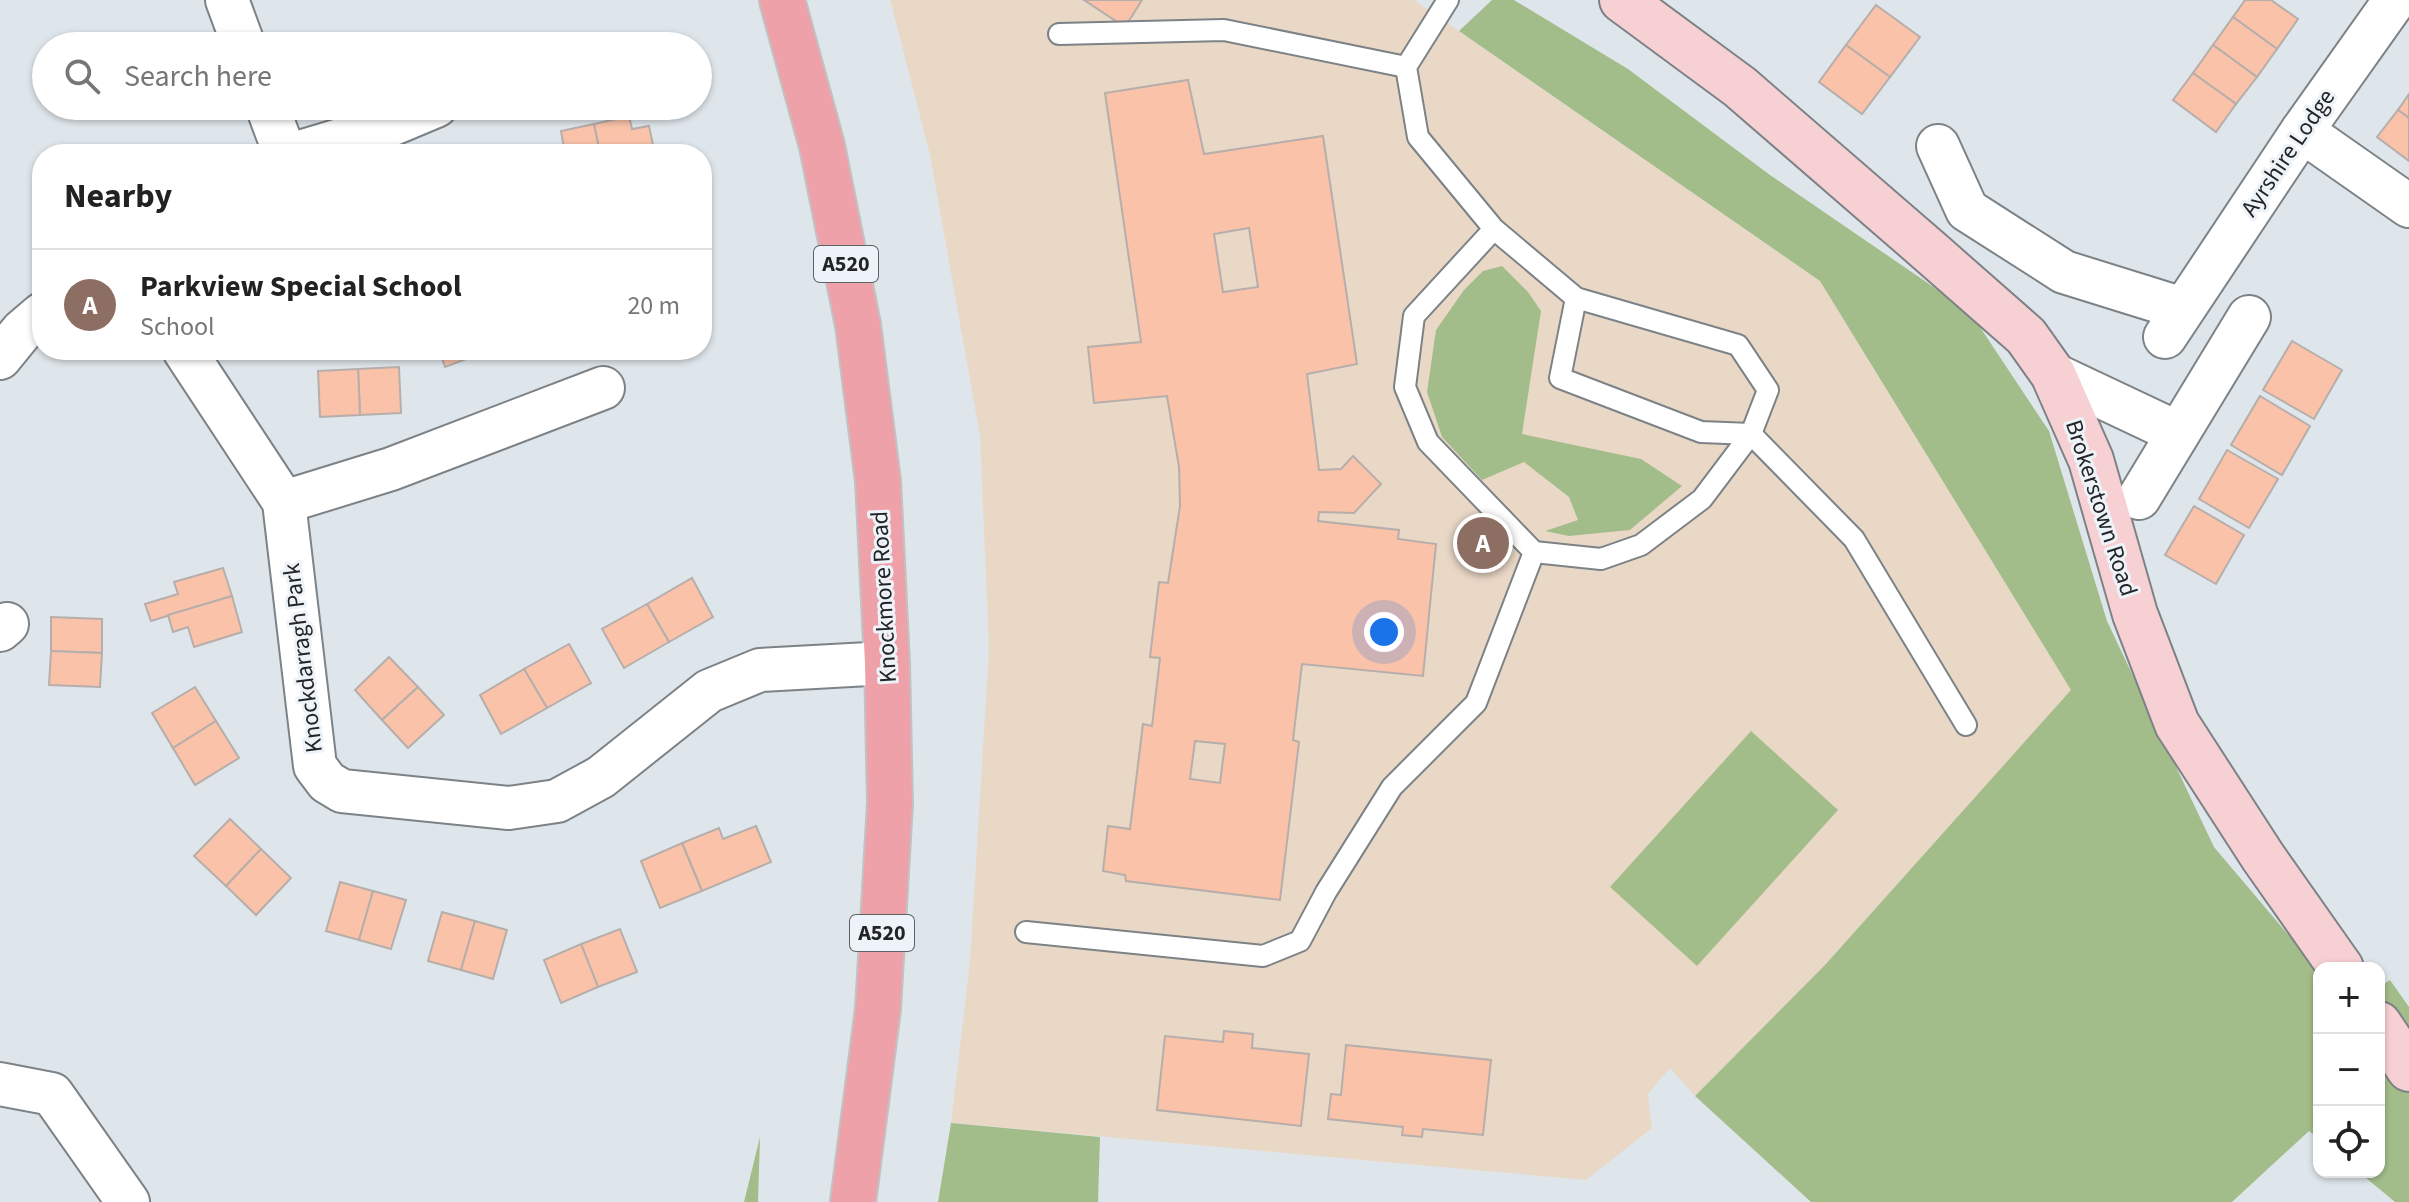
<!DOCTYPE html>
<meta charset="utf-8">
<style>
body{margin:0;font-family:"Source Sans 3",sans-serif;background:#f2f2f2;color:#222}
.controls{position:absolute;right:24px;bottom:24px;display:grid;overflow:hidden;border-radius:16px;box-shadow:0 2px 6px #0004}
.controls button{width:72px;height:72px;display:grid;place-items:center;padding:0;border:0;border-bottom:2px solid #e0e0e0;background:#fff;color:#222;font:40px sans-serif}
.you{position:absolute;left:1384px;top:632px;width:28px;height:28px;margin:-20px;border:6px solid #fff;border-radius:50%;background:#1a73e8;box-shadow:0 0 0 12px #1a73e833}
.badge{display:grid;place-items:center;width:52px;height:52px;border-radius:50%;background:#7c3aed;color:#fff;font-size:26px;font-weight:700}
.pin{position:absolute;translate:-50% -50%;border:4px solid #fff;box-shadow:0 2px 8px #0006}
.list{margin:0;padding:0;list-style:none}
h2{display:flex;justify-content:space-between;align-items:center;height:104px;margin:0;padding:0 32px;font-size:34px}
h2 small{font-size:26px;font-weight:400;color:#767676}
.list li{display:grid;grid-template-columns:52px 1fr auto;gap:24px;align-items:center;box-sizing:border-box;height:112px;padding:0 32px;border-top:2px solid #e0e0e0}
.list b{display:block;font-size:30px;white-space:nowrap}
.list p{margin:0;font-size:26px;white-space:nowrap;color:#767676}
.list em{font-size:26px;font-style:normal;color:#767676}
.icon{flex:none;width:44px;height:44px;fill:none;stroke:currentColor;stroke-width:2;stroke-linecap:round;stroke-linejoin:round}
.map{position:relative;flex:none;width:2409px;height:1202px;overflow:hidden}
.search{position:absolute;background:#fff;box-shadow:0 2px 6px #0004;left:32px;top:32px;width:680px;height:88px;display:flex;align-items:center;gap:20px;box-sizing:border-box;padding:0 28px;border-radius:44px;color:#767676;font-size:30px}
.panel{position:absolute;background:#fff;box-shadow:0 2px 6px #0004;left:32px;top:144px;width:680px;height:216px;border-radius:32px}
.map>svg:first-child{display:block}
.education{fill:#ead8c7}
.green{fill:#a3bd8a}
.building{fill:#fac2a9;stroke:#b6aeab;stroke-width:2;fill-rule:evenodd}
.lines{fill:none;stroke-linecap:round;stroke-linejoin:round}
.lane-casing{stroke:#7c8286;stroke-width:24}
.street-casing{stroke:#7c8286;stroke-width:46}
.secondary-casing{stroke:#7c8286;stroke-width:48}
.primary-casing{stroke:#c1c2c2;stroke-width:48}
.lane{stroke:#fff;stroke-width:20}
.street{stroke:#fff;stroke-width:42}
.secondary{stroke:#f7d0d4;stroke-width:44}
.primary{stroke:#efa1aa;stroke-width:44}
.labels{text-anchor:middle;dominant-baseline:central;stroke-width:6;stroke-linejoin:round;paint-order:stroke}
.shield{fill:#edf3f8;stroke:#5f6265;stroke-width:2}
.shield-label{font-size:22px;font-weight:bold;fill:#222426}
.street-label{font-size:24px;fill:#222426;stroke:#edf3f8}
</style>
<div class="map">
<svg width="2409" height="1202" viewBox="0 0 2409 1202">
<rect width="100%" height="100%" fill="#dfe6eb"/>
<path class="education" d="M890,0H1414L1820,281L2072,691L1825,965L1695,1096L1670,1068L1648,1094L1652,1128L1586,1180L951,1123L970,961L989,649L980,436L930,155Z"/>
<g class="green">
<path d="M1492,0H1514L1628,69L1770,175L1970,312L2049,431L2107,621L2214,847L2319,971V1139L2309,1131L2232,1202H1811L1695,1096L1825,965L2071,690L1820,281L1459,31Z"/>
<path d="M1502,266L1528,292L1541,311L1522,434L1641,459L1682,486L1630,530L1569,536L1545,531L1578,520L1569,497L1524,462L1482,480L1442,437L1427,392L1436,330L1464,290L1483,271Z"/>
<path d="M1751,731L1838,810L1697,966L1610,887Z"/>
<path d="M2390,980L2409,1007V1202H2395L2359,1172H2379V987Z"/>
<path d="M951,1123L1100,1137L1098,1202H938Z"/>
<path d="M760,1137L758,1202H744Z"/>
</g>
<g class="building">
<path d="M1084,0H1142L1125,27Z"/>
<path d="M2245,0H2271L2298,19L2277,49L2233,17Z"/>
<path d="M1876,5L1920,37L1890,77L1846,45Z"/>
<path d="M2233,17L2277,49L2257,77L2213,45Z"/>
<path d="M1846,45L1890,77L1862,114L1819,82Z"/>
<path d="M2213,45L2257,77L2236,104L2193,73Z"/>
<path d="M2193,73L2236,104L2216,132L2173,100Z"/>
<path d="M1188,80L1204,154L1323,136L1357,364L1307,374L1319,470L1341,469L1353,456L1381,484L1354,513L1319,512L1318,521L1399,530L1398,539L1436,544L1423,676L1302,664L1293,740L1299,742L1280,900L1126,881L1125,875L1103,871L1108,826L1130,829L1143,724L1152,726L1160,658L1150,657L1159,582L1168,583L1180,506L1179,467L1167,396L1094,403L1088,347L1141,342L1105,93ZM1249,228L1258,287L1223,292L1214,234ZM1195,741L1225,744L1220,783L1190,779Z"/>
<path d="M2409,94V118L2398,110Z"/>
<path d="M2398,110L2409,118V161L2377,137Z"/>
<path d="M629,116L632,129L649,126L655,154H600L594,124Z"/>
<path d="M594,124L600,154H565L561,131Z"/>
<path d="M2292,341L2342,370L2314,419L2263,390Z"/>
<path d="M439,350H475L477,355L445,367Z"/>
<path d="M399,367L401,413L360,415L358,369Z"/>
<path d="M358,369L360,415L320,417L318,371Z"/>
<path d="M2260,396L2310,426L2282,475L2231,445Z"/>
<path d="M2227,450L2278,479L2249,528L2199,499Z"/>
<path d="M2194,506L2244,535L2216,584L2165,555Z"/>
<path d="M223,568L232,596L151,621L145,604L178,594L174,582Z"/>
<path d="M692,578L713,617L669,642L647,604Z"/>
<path d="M232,596L242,632L194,647L188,627L173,632L168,615Z"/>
<path d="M647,604L669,642L624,668L602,629Z"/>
<path d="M51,617L102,619V653L51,651Z"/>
<path d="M569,644L591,683L547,708L524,669Z"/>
<path d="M51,651L102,653L100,687L49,685Z"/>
<path d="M389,657L418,687L382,720L355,690Z"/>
<path d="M524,669L547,708L501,734L480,695Z"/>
<path d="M195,687L216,721L173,748L152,713Z"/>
<path d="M418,687L444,715L408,748L382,720Z"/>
<path d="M216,721L239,758L195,785L173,748Z"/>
<path d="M230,819L261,849L226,886L194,856Z"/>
<path d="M756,826L771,862L702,891L682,843L719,828L723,839Z"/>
<path d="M682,843L702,891L660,908L641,861Z"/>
<path d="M261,849L291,878L256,915L226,886Z"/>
<path d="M340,882L373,891L359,940L326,931Z"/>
<path d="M373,891L406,900L391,949L359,940Z"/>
<path d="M442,912L475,921L461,970L428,961Z"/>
<path d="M475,921L507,930L493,979L461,970Z"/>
<path d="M620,929L637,972L598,987L581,944Z"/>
<path d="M581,944L598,987L561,1003L544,960Z"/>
<path d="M1224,1031L1253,1034L1252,1048L1309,1054L1301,1126L1157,1110L1165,1036L1223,1042Z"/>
<path d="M1346,1045L1491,1060L1483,1135L1423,1129L1422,1137L1402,1135L1403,1127L1328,1119L1331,1094L1341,1095Z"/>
</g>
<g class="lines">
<defs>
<g id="lane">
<path d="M1448,0L1406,67L1418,137L1494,229L1576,298L1738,345L1768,390L1751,434L1702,499L1641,545L1601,559L1534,552L1428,442L1405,387L1414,316L1494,229"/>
<path d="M1059,34L1224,30L1406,67"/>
<path d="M1576,298L1560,378L1701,432L1751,434L1854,539L1966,725"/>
<path d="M1026,932L1263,956L1300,941L1326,892L1392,787L1476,703L1534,552"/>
</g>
<g id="street">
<path d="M227,0L244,46"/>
<path d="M267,106L285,154"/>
<path d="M2302,131L2409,206"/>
<path d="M1938,146L1967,210L2064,272L2183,309"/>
<path d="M293,154L393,124L436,106"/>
<path d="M2165,337L2302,131L2395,0"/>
<path d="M184,350L284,502L315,766L327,782L342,791L509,808L557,801L601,777L709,691L760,670L887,663"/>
<path d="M0,358L22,331L42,314"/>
<path d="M2053,374L2178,433"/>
<path d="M2139,498L2249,317"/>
<path d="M284,502L391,469L603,388"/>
<path d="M0,630L7,624"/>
<path d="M0,1084L52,1094L128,1202"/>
</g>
<g id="secondary">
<path d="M1622,0L1740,87L1935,256L2026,336L2053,374L2091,460L2135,614L2177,724L2263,857L2341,968"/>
<path d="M2379,1024L2409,1069"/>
</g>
<path id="primary" d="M782,0L822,146L858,325L878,481L887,663L890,803L878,1009L853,1202"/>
</defs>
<use href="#lane" class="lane-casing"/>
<use href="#street" class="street-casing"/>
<use href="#secondary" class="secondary-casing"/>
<use href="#primary" class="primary-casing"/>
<use href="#lane" class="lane"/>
<use href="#street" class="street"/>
<use href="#secondary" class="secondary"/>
<use href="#primary" class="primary"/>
</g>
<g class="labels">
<g class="shield">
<rect x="814" y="246" width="64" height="36" rx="6"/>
<rect x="850" y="915" width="64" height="36" rx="6"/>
</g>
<g class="shield-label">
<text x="846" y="264">A520</text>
<text x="882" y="933">A520</text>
</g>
<g class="street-label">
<text transform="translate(2288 153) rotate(-56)">Ayrshire Lodge</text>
<text transform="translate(2101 508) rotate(72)">Brokerstown Road</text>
<text transform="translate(884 597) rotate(-93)">Knockmore Road</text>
<text transform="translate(303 658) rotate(-97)">Knockdarragh Park</text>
</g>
</g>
</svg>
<div class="controls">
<button>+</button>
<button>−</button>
<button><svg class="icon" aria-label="locate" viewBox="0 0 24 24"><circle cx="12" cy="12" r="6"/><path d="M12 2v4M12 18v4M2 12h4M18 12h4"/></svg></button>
</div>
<div class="you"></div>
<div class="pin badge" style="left:1483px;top:543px;background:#8d6e63">A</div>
<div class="search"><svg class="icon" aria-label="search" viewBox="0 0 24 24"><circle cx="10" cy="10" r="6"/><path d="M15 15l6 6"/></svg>Search here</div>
<section class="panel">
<h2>Nearby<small></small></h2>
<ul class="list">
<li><span class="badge" style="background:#8d6e63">A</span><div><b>Parkview Special School</b><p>School</p></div><em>20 m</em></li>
</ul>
</section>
</div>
